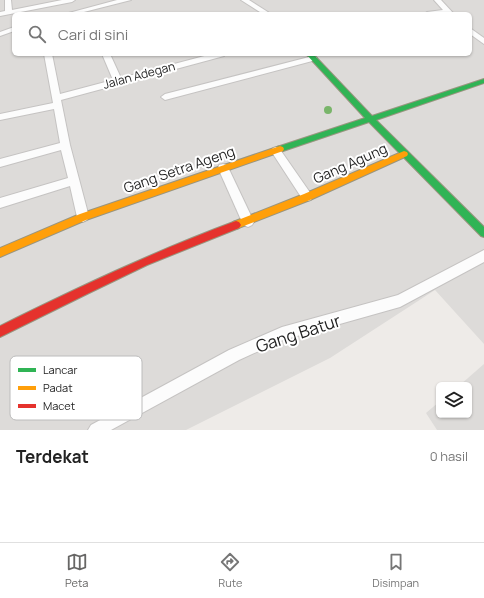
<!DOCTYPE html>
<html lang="id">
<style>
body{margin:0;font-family:Manrope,sans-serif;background:#f2f2f2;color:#222}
.controls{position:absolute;right:12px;bottom:12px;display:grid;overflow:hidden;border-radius:6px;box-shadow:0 1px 3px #0004}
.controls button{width:36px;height:36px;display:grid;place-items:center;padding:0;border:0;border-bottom:1px solid #e0e0e0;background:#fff;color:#222;font:20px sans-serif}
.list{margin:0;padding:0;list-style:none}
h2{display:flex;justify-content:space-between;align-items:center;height:52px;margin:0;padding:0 16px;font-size:17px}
h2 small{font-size:13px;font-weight:400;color:#767676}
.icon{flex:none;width:22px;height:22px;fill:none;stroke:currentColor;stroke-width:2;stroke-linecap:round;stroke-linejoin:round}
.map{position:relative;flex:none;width:484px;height:430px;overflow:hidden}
.search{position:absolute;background:#fff;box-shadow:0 1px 3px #0004;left:12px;right:12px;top:12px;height:44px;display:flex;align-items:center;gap:10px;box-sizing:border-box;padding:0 14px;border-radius:6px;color:#767676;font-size:15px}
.sheet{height:112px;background:#fff}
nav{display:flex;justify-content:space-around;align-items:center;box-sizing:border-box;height:56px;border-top:1px solid #e0e0e0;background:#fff;font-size:11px;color:#767676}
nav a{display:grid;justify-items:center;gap:2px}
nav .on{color:#676665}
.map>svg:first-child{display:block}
.residential{fill:#dddbd9;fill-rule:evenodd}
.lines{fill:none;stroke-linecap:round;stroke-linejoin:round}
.street-casing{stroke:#c5c3c2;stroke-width:2}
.fast-casing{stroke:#99957f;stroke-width:2}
.slow-casing{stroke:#99957f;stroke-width:2}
.jam-casing{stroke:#99957f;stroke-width:2}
.street{fill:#fcfcfc;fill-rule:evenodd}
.fast{fill:#30b455;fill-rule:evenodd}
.slow{fill:#ff9f0a;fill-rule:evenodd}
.jam{fill:#e5322d;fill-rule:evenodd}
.tree{fill:#79b56a}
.labels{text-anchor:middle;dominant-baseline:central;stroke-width:4;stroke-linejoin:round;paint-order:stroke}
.far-street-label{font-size:12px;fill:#1f1f1f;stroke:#fff}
.street-label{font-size:14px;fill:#1f1f1f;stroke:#fff}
.near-street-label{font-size:17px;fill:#1f1f1f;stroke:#fff}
.key{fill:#fff;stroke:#bcbcbc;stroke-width:1}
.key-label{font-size:11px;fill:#1f1f1f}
</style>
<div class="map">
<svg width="484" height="430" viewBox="0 0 484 430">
<rect width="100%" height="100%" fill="#eeebe8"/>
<g class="residential">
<path d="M0,0H484V344L435,290L330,358L186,430H0ZM14,14H470V54H14Z"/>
<path d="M484,364V430H437L426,413L439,402V415H469V385H460Z"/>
</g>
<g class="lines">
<defs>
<g id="street">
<path d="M5,0H11L12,10L62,0H75L72,2L0,16V12L5,11Z"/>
<path d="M117,0H131L76,14H65Z"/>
<path d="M241,0H249L271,14H263Z"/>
<path d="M434,0H441L454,14H424L427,12L443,10Z"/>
<path d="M14,27V31L0,36V32Z"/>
<path d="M470,28L484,38V44L470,34Z"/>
<path d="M44,54H52L60,94L113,80L102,54H110L121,78L212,54H225L224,56L61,100L70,145L89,217L87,220L83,222L79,220L77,217L70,186L0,208V198L68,178L61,150L0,167V159L60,143L54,109L0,120V114L53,103Z"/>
<path d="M313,56L317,58L316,60L165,100L161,97L165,94Z"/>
<path d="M276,147L279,148L311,194L312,197L311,200L307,201L303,200L273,154L271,151L273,148Z"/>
<path d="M223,164L227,165L254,222L252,225L248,227L244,225L242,222L218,168L219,165Z"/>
<path d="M484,250V262L400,307L283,340L239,360L111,430H88L91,425L229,350L282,327L398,295Z"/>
</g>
<path id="fast" d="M306,54H313L372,116L484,79V83L376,120L484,227V237L481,236L369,122L283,151H277L276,149L277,147L365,118Z"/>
<g id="slow">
<path d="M280,146L283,147L284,149L283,151L86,220L0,257V248L80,214Z"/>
<path d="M404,151L407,152L408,154L407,156L310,200L236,229L233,228L231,225L233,222L304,194Z"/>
</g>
<path id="jam" d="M236,221L239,222L241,225L239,228L147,265L89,293L0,337V326C77,288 155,251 236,221Z"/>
</defs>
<use href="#street" class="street-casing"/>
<use href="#fast" class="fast-casing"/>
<use href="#slow" class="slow-casing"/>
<use href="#jam" class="jam-casing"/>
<use href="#street" class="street"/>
<use href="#fast" class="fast"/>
<use href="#slow" class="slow"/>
<use href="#jam" class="jam"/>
</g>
<circle class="tree" cx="328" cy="110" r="4"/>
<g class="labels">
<g class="far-street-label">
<text transform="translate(139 75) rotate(-15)">Jalan Adegan</text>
</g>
<g class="street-label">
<text transform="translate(350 163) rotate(-24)">Gang Agung</text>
<text transform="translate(179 169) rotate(-19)">Gang Setra Ageng</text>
</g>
<g class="near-street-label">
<text transform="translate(298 333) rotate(-18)">Gang Batur</text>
</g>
</g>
<rect x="10" y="356" width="132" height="64" rx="6" class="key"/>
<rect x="18" y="368" width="18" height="4" fill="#30b455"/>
<rect x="18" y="386" width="18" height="4" fill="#ff9f0a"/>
<rect x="18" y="404" width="18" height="4" fill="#e5322d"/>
<g class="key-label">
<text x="43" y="374">Lancar</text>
<text x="43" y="392">Padat</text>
<text x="43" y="410">Macet</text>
</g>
</svg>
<div class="controls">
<button><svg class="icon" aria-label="layers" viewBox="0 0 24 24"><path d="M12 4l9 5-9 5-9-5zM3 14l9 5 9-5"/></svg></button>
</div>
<div class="search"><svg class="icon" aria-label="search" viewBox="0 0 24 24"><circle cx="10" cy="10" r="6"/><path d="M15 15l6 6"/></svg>Cari di sini</div>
</div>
<section class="sheet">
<h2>Terdekat<small>0 hasil</small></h2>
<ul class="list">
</ul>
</section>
<nav>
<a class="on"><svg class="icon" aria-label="map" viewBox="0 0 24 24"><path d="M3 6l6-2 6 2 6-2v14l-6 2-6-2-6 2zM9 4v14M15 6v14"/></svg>Peta</a>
<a><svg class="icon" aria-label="directions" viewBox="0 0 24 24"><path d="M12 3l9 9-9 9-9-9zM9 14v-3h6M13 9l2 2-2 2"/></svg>Rute</a>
<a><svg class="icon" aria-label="saved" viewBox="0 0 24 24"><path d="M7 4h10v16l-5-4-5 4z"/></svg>Disimpan</a>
</nav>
